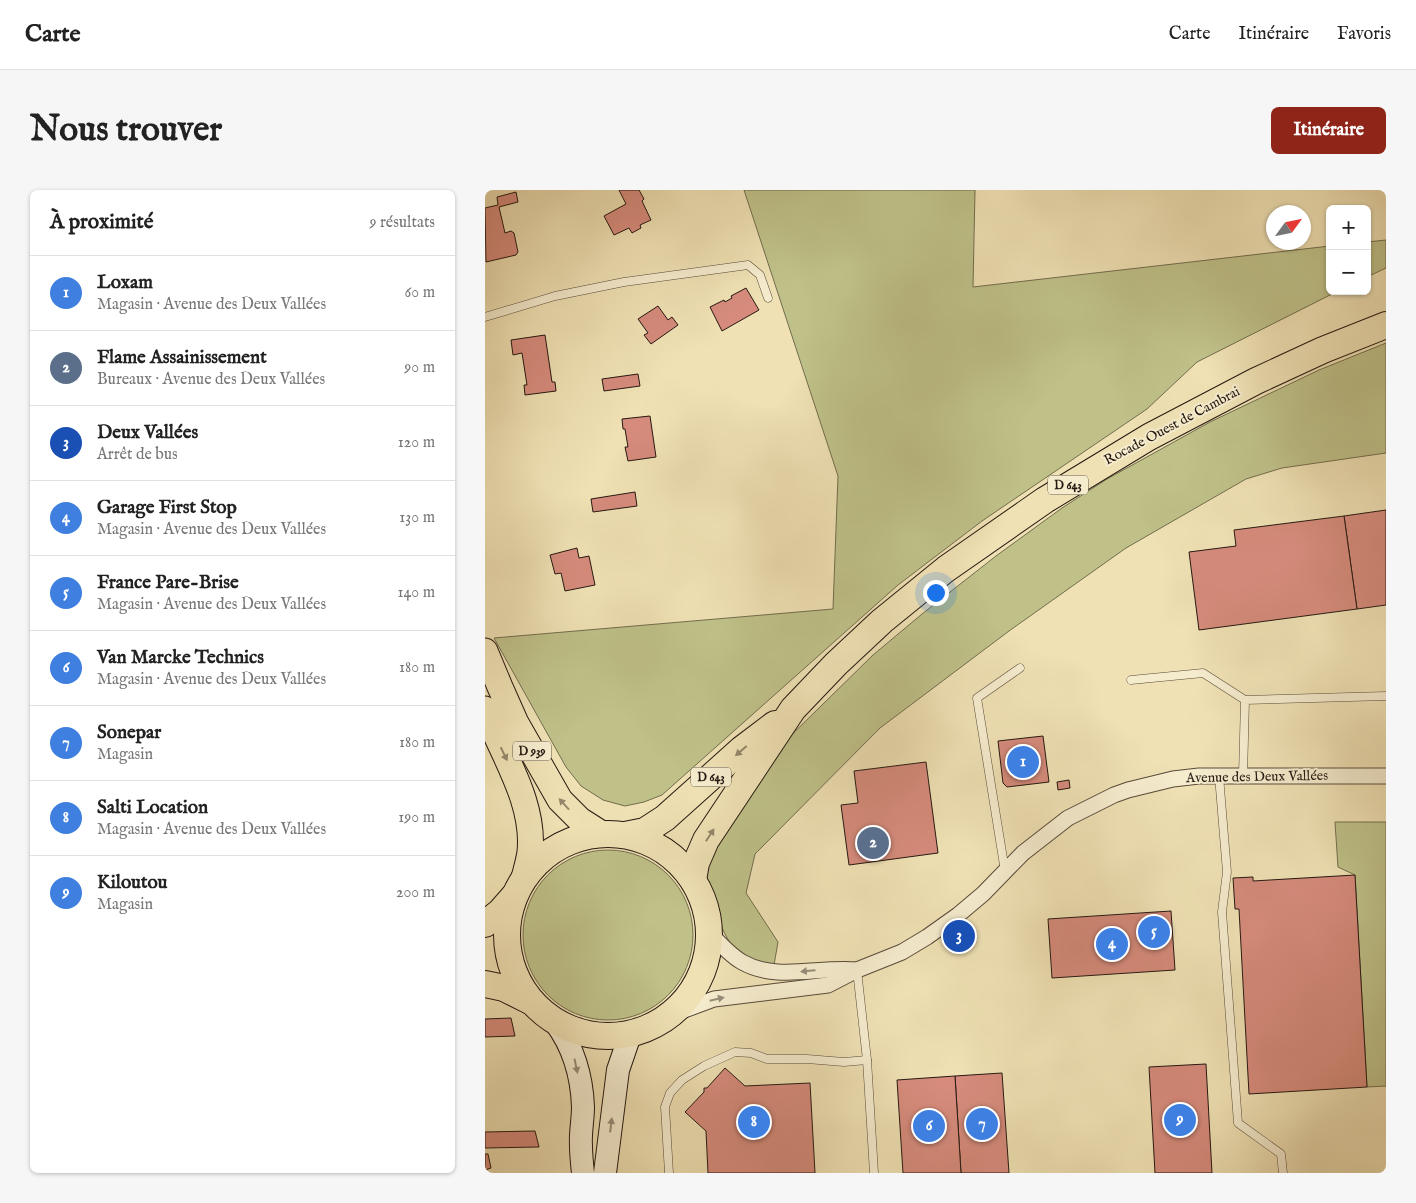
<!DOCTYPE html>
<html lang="fr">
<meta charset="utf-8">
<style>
body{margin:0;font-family:"IM FELL English",serif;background:#f6f6f6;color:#222}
.controls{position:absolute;right:15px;top:15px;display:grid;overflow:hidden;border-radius:8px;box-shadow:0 1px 4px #0004}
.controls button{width:45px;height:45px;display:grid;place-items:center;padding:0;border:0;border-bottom:1px solid #e0e0e0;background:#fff;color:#222;font:25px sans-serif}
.compass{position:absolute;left:781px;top:15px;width:45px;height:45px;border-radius:50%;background:#fff;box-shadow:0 1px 4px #0004;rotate:57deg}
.you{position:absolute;left:450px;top:402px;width:18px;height:18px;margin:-12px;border:4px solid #fff;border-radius:50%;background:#1a73e8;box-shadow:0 0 0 8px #1a73e833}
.badge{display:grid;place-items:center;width:32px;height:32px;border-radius:50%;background:#8f2418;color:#fff;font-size:16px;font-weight:700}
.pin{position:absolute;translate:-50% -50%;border:2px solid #fff;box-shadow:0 1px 5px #0006}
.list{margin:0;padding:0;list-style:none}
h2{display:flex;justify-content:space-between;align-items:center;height:65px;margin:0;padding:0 20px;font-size:21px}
h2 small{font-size:16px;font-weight:400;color:#767676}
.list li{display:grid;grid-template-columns:32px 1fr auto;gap:15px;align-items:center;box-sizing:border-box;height:75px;padding:0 20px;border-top:1px solid #e0e0e0}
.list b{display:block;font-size:19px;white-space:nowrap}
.list p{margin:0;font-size:16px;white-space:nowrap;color:#767676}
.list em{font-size:16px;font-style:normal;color:#767676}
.map{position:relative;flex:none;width:901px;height:983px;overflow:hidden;border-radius:8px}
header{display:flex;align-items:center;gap:30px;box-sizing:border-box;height:70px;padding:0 25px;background:#fff;border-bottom:1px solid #e0e0e0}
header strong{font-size:24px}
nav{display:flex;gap:28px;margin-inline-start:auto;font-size:18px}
.intro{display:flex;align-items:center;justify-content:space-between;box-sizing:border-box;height:120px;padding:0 30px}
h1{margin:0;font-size:35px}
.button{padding:12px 22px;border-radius:8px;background:#8f2418;color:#fff;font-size:18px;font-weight:700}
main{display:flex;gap:30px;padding:0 30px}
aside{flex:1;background:#fff;border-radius:8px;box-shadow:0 1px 4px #0004}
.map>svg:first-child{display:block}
.green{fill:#bfc189;stroke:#726c4d}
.building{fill:#d68b7c;stroke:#251811}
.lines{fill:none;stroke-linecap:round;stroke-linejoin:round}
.service-casing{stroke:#584a3a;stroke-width:9}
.minor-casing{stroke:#584a3a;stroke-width:17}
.secondary-casing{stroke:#251811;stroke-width:24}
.primary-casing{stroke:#251811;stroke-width:27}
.trunk-casing{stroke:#251811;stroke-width:28}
.service{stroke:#f5ecce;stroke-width:8}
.minor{stroke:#f5ecce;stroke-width:15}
.secondary{stroke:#f5ecce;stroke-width:22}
.primary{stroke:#efe1b4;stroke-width:25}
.trunk{stroke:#efe1b4;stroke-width:26}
.oneway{fill:#94876b}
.oneway2{fill:#978d79}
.labels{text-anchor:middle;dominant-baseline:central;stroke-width:4;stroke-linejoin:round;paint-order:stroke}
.shield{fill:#f5ecce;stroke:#63584a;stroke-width:1}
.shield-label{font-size:12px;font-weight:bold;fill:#251811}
.street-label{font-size:14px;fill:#251811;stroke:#f5ecce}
</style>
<header>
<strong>Carte</strong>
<nav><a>Carte</a><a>Itinéraire</a><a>Favoris</a></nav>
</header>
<div class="intro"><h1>Nous trouver</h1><a class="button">Itinéraire</a></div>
<main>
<aside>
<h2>À proximité<small>9 résultats</small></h2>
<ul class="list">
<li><span class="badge" style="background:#3f7fe0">1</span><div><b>Loxam</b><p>Magasin · Avenue des Deux Vallées</p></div><em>60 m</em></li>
<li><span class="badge" style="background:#5c6f8a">2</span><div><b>Flame Assainissement</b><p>Bureaux · Avenue des Deux Vallées</p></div><em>90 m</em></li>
<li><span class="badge" style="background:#1a4fb4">3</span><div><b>Deux Vallées</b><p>Arrêt de bus</p></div><em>120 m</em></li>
<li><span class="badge" style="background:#3f7fe0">4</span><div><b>Garage First Stop</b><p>Magasin · Avenue des Deux Vallées</p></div><em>130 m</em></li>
<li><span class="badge" style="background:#3f7fe0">5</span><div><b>France Pare-Brise</b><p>Magasin · Avenue des Deux Vallées</p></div><em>140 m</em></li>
<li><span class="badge" style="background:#3f7fe0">6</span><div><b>Van Marcke Technics</b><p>Magasin · Avenue des Deux Vallées</p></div><em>180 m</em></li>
<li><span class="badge" style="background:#3f7fe0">7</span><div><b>Sonepar</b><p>Magasin</p></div><em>180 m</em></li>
<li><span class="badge" style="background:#3f7fe0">8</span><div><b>Salti Location</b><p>Magasin · Avenue des Deux Vallées</p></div><em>190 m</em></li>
<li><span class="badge" style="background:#3f7fe0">9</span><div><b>Kiloutou</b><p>Magasin</p></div><em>200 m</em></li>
</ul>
</aside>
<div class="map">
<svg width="901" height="983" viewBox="0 0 901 983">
<rect width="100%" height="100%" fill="#efe1b4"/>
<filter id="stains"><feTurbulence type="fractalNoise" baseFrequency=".004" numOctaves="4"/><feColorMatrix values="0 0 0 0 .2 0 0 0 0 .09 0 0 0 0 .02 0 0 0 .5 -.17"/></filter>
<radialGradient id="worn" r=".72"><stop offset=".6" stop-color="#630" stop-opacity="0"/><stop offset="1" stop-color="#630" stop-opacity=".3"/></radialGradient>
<g class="green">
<path d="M259,0H490L488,97L845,56V101H853L712,172L662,219L497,331L413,395L177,605L159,612L140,616L118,610L96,596L81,577L9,448L348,419L353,286Z"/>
<path d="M901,50V78L882,87V52Z"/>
<path d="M901,153V263L797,278L761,289L641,358L524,441L395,538L270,664L261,703L293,752L289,775L267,771L250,759L242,748L235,734L222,691L221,679L222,668L285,566L388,465L437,424L511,366L577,318L622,289L725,232L834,180Z"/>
<path d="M850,632H901V896L882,897L870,685L853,677Z"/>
<circle cx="123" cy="745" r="85"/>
</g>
<g class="building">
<path d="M134,0H154L159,9L157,11L166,30L155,35L156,38L147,43L144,38L129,45L119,26L141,14Z"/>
<path d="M31,2L33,12L14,17L20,43L26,41L29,43L33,62L31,65L1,72L0,18L13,15L12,7Z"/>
<path d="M261,98L274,120L237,141L225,117L239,110L240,112L247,108L246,106Z"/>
<path d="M173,116L183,130L187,127L193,135L166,154L159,145L163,143L153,129Z"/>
<path d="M60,145L67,192H70L71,201L40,205L39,195H42L37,163L28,165L26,150Z"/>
<path d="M153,184L155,196L119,201L117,189Z"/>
<path d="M165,226L171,267L143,271L140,257H143L140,239H138L137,229Z"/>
<path d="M150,302L152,316L108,322L106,309Z"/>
<path d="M901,320V415L872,419L859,326Z"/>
<path d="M859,326L872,419L714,440L704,362L751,356L749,340Z"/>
<path d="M92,358L94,368L104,366L110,395L80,401L76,383L70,384L65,365Z"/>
<path d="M558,546L564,592L522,597L518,593L513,551Z"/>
<path d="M441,572L453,663L364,675L356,615L373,613L369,581Z"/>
<path d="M584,590L585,598L573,600L572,592Z"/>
<path d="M870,685L882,897L764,904L754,719H750L748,688L768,687V691Z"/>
<path d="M686,721L690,780L567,788L563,729Z"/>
<path d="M26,828L30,846L0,847V829Z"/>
<path d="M721,874L727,983H670L664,877Z"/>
<path d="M240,878L260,896L325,893L330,983H223L221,941L200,922L219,902V898H222Z"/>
<path d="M517,883L524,983H476L470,886Z"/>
<path d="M470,886L476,983H418L412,890Z"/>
<path d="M50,941L54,957L0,958V942Z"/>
<path d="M0,964H3L6,978L0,980Z"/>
</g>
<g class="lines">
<defs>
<g id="service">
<path d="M0,127L70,106L139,92L263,75L275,85L283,108"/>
<path d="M646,490L718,483L760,510"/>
<path d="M734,586L742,682L737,722L753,933L796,964L798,983"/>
<path d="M758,586L760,510L901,506"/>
<path d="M520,681L492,508L535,478"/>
<path d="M372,780L382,870L389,983"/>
<path d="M184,983L180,917L185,903L197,890L219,876L250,862L266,863L282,869H322L359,872L382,870"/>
</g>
<g id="minor">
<path d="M225,743C234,753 245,765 257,772C292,792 334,776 372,780"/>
<path d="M186,825L229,809L343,795L372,780L417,762L442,747L473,725L498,704L538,663L583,628L629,605L643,600L688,589L714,586H901"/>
</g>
<g id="secondary">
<path d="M70,832C88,856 97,887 98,917C98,930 95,943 96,956C96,965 97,974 98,983"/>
<path d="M120,983L133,880L145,845"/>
</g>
<g id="primary">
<path d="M0,461L15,497L31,533L75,610L95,630L117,644"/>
<path d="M0,519C17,565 50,611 45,662C44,670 41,680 39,688"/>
</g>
<g id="trunk">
<circle cx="123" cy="745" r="101"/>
<path d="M140,645L160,641L180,628L257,559L290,534"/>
<path d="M208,690L211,673L221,650L308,519L351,474L397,431L461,379L560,310L664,247L771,191L838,160L901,135"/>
<path d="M0,734L15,722L29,706"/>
<path d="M0,794L19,798L47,812"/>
</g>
</defs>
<use href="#service" class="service-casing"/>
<use href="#minor" class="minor-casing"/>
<use href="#secondary" class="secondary-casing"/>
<use href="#primary" class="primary-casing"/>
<use href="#trunk" class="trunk-casing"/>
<use href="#service" class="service"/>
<use href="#minor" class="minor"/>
<use href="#secondary" class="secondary"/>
<use href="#primary" class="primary"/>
<use href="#trunk" class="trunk"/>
</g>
<defs><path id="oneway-solid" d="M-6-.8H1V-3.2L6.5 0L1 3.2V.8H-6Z" transform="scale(1.25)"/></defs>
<g class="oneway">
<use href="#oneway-solid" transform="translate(256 561) rotate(139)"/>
<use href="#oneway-solid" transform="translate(19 564) rotate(64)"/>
<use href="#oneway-solid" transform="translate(79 614) rotate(-132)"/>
<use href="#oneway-solid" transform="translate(225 645) rotate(-57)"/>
</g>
<g class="oneway2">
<use href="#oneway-solid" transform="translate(323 781) rotate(175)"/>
<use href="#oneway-solid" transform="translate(232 809) rotate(-13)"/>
<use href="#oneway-solid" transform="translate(91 876) rotate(78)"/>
<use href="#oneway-solid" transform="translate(126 935) rotate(-83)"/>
</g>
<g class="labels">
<g class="shield">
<rect x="563" y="285.5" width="40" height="19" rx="4"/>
<rect x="28" y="551.5" width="38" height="19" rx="4"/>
<rect x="206" y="577.5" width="40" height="19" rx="4"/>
</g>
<g class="shield-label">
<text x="583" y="295">D 643</text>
<text x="47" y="561">D 939</text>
<text x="226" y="587">D 643</text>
</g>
<g class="street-label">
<text transform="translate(687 236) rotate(-28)">Rocade Ouest de Cambrai</text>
<text transform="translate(772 587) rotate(-1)">Avenue des Deux Vallées</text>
</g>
</g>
<rect width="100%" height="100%" filter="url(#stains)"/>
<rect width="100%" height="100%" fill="url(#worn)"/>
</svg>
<div class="controls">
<button>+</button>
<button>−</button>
</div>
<svg class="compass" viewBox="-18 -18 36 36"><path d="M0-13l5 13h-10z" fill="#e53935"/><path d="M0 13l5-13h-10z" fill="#767676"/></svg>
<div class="you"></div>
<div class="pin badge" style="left:538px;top:572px;background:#3f7fe0">1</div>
<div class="pin badge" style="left:388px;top:653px;background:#5c6f8a">2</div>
<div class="pin badge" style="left:474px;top:746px;background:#1a4fb4">3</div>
<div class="pin badge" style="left:627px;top:754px;background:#3f7fe0">4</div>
<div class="pin badge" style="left:669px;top:742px;background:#3f7fe0">5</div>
<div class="pin badge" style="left:444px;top:936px;background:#3f7fe0">6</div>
<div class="pin badge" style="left:497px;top:934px;background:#3f7fe0">7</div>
<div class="pin badge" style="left:269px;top:932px;background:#3f7fe0">8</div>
<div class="pin badge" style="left:695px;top:930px;background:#3f7fe0">9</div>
</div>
</main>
